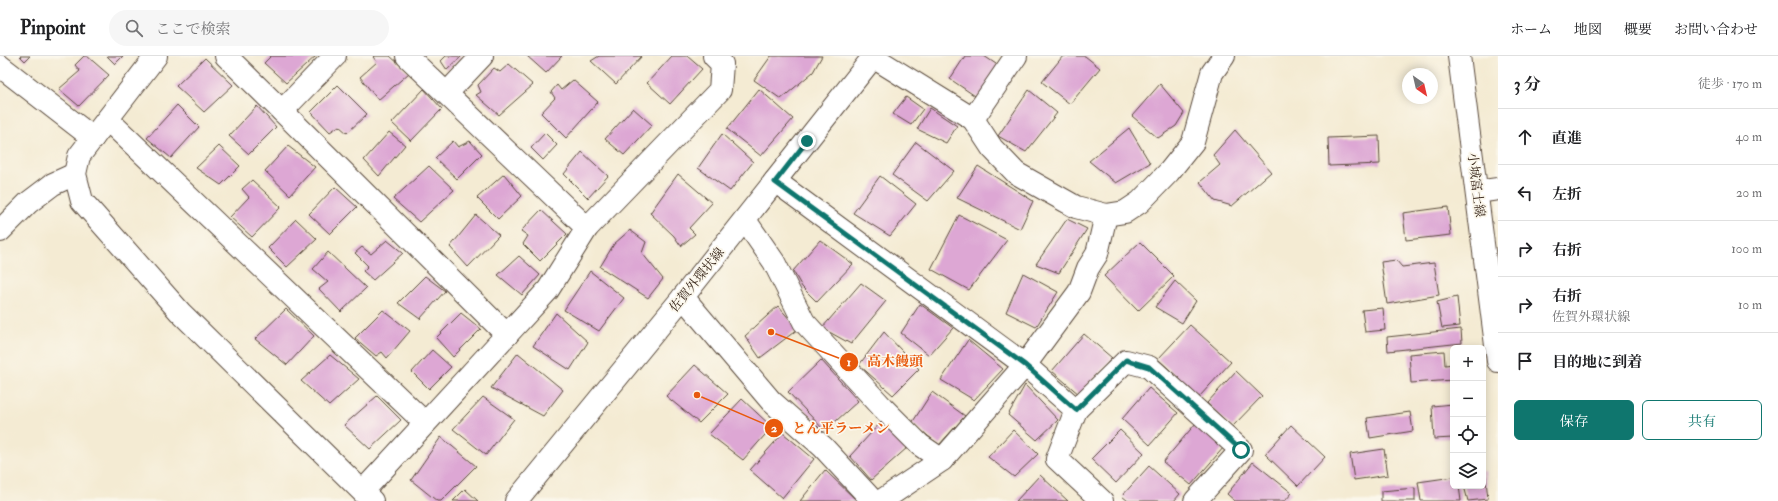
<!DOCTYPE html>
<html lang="ja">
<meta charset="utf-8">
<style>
body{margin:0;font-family:"IM FELL Double Pica","Noto Serif JP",serif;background:#f6f6f6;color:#202124}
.controls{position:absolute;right:12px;bottom:12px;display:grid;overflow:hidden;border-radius:6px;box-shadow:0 2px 10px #0003}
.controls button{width:36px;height:36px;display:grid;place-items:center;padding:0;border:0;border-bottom:1px solid #e0e0e0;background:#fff;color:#202124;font:20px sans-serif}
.compass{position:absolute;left:1402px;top:12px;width:36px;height:36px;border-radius:50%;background:#fff;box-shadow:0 2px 10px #0003;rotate:146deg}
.stop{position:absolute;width:12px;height:12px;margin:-9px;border:3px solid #0f766e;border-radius:50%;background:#fff}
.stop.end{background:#0f766e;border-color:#fff;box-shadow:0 1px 4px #0008}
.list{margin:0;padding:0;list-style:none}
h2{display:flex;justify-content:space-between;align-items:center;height:52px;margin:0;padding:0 16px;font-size:17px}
h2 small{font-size:13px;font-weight:400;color:#757577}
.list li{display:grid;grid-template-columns:26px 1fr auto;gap:12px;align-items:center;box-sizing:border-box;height:56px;padding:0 16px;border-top:1px solid #e0e0e0}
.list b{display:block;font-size:15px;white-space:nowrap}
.list p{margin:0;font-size:13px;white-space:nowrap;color:#757577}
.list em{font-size:13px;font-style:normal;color:#757577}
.actions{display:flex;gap:8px;padding:12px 16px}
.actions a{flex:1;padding:9px 0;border:1px solid #0f766e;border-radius:6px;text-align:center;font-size:14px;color:#0f766e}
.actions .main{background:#0f766e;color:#fff}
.icon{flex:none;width:22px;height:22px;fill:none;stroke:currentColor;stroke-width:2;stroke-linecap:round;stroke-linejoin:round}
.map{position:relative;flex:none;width:1498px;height:445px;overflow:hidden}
header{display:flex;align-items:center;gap:24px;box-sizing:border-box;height:56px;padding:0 20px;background:#fff;border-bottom:1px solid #e0e0e0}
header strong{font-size:19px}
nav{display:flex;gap:22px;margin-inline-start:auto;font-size:14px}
.search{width:280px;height:36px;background:#f6f6f6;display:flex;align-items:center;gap:10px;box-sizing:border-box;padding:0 14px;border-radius:22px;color:#757577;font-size:15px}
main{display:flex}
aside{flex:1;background:#fff}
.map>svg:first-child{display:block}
.building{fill:#dda7d4}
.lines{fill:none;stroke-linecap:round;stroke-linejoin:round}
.minor-casing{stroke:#574739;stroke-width:24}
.major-casing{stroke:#574739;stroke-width:24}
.minor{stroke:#fff;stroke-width:22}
.major{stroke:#fff;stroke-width:22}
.route{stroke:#0f766e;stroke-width:5}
.labels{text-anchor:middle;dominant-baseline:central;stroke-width:3.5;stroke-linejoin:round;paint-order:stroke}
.street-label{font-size:13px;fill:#3b2a1e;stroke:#fbf7ec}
.leader{fill:none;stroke:#e8590c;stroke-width:1.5}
.callout-dot{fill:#e8590c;stroke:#fbf7ec;stroke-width:1.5}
.mark-label{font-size:12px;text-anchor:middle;font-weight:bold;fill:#fff}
.callout-label{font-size:14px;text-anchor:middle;font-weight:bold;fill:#e8590c;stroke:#fbf7ec;stroke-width:3.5;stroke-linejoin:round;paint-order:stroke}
</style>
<header>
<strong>Pinpoint</strong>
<div class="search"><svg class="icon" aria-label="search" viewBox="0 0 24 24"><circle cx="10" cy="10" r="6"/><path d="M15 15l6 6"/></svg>ここで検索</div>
<nav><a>ホーム</a><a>地図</a><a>概要</a><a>お問い合わせ</a></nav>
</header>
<main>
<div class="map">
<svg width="1498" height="445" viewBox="0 0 1498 445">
<rect width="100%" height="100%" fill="#fbf7ec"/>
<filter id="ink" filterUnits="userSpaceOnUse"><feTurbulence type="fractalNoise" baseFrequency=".025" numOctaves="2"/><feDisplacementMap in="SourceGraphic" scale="8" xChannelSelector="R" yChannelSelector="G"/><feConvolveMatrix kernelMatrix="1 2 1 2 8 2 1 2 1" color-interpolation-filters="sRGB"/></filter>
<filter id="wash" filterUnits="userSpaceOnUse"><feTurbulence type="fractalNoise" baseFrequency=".012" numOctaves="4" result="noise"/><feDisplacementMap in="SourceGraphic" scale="16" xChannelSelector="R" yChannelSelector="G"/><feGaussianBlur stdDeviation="0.9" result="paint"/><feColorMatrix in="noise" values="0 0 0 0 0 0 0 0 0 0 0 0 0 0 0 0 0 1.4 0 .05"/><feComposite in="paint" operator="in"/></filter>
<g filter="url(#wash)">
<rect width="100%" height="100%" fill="#f4ebd3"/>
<g id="blocks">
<g class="building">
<path d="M20,0H30L25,5Z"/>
<path d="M84,0H87L109,19L79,50L59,33L80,15L75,9Z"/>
<path d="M107,0H123L115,8Z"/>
<path d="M271,0H316L286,27L264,7Z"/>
<path d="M374,0H390L409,17L378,44L360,21L377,6L373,1Z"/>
<path d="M446,0H462L447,14L441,5Z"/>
<path d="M527,0H562L546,17Z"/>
<path d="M599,0H642L616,28L591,5Z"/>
<path d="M672,0H687L702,13L670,48L647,27Z"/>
<path d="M771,0H822L813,16L781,43L754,24Z"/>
<path d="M965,0H984L1002,12L981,44L950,23Z"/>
<path d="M1063,0H1085L1100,12L1070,48L1042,26Z"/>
<path d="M205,2L233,29L204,56L176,30Z"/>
<path d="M509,8L533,29L499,59L476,39L481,36L478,29L494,12L500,16Z"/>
<path d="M573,24L598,46L566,82L541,57L555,42L551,36L557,29L561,34Z"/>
<path d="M1160,28L1184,57L1176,70L1158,82L1132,60Z"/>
<path d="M338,29L367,58L347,77L339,70L330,76L311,56Z"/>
<path d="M424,33L442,53L411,85L392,67Z"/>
<path d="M759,33L793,63L761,100L727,73Z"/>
<path d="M1029,34L1057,57L1026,96L998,80Z"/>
<path d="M906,41L923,53L911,69L893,58Z"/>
<path d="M177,49L199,71L171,102L147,82Z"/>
<path d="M257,50L276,71L249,98L229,80Z"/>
<path d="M633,52L652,69L624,99L605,83Z"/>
<path d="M930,52L957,70L946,87L917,73Z"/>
<path d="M1129,72L1150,107L1116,127L1089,105Z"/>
<path d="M1235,74L1271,116L1232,150L1215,145L1200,126L1220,109L1213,99Z"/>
<path d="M389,76L405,89L379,120L364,104Z"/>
<path d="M545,77L557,89L543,104L531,92Z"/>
<path d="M722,78L753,106L730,135L698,112Z"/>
<path d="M1379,80L1380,108L1329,110L1328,82Z"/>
<path d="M453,85L458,91L470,85L482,98L457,123L435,102Z"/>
<path d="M916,86L954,115L928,145L892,119Z"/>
<path d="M219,90L240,110L221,129L196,112Z"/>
<path d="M288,90L315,111L290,139L265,115Z"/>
<path d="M582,96L608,120L588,142L564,118Z"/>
<path d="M429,110L454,134L419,166L393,143Z"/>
<path d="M978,110L1033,145L1020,173L957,142Z"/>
<path d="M504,118L522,140L498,163L477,142Z"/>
<path d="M678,118L712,147L689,172L695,178L681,190L674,180L650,157Z"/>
<path d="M880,120L916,148L890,180L853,157Z"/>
<path d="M252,124L281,151L252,181L230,161L249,141L242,133Z"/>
<path d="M335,131L357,151L330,178L309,158Z"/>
<path d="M1448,151L1451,179L1406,184L1403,157Z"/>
<path d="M541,154L567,178L540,205L523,188L528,180L521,175Z"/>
<path d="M476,159L499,179L468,211L450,191Z"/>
<path d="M959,159L1007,184L969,234L931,213Z"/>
<path d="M296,163L317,183L287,211L268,192Z"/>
<path d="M1067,163L1087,173L1059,217L1036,208Z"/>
<path d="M630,174L646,186L642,197L663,223L648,242L600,211L614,188Z"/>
<path d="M387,184L403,197L373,224L363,215L368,210L355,197L362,191L371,198Z"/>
<path d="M820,184L853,208L817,246L802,231L793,215Z"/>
<path d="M1140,186L1174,220L1138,255L1104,220Z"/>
<path d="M328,196L366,232L341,256L319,233L328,226L313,213Z"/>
<path d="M519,200L540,219L522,239L498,219Z"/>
<path d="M1396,204L1402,211L1434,207L1439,239L1387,248L1381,206Z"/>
<path d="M590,215L624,242L599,275L564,254Z"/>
<path d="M1023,217L1058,236L1036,271L1006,256Z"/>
<path d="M425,220L445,235L420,263L398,247Z"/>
<path d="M1175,225L1196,245L1182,267L1155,251Z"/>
<path d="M861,227L886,245L851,288L822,272Z"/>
<path d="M1457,241L1460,270L1442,272L1437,246Z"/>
<path d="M920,248L953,272L929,299L901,277Z"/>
<path d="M778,250L798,273L760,302L745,280Z"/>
<path d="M1383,252L1385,274L1365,276L1362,254Z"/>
<path d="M286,253L314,280L287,309L255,283Z"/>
<path d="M383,254L410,275L387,302L382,296L376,300L355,282Z"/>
<path d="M461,257L481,273L453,301L436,282Z"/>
<path d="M556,257L588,286L570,314L533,290Z"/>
<path d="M1190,269L1231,306L1199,341L1158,303Z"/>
<path d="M1461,273L1462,287L1388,295L1387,281Z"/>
<path d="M884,276L919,313L893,339L859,309Z"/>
<path d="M1084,278L1112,302L1080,339L1052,315Z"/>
<path d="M968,284L1003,313L974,344L941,324Z"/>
<path d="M432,294L451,311L429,333L412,316Z"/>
<path d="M1444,295L1445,309L1453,308V324L1411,327L1409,298Z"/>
<path d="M518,297L563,334L543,360L491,332Z"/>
<path d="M330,299L359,323L329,350L301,325Z"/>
<path d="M821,304L858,345L825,375L788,336Z"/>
<path d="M695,309L728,338L699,367L666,340Z"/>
<path d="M1236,315L1262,340L1232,371L1207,347Z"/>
<path d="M1025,329L1058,364L1037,384L1008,359Z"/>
<path d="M1149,332L1178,357L1150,389L1122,363Z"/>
<path d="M932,336L965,360L939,389L912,367Z"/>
<path d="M377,340L401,364L370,393L344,369Z"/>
<path d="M483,341L514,363L486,399L453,373Z"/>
<path d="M742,343L772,371L743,404L709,378Z"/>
<path d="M1453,348V382L1434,383L1432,350Z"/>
<path d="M1410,356L1413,375L1370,382L1367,362Z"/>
<path d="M882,365L908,391L871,424L850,400Z"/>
<path d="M1196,367L1224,391L1191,429L1163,406Z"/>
<path d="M1291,369L1325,401L1298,430L1265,398Z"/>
<path d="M1013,374L1038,398L1014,421L988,401Z"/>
<path d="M1120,374L1144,397L1116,427L1091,403Z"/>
<path d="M783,377L814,403L782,442L750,414Z"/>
<path d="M441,381L476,410L441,445H437L411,424Z"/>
<path d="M1384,393L1388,419L1354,424L1350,398Z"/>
<path d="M1253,406L1292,437L1285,445H1235L1227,438Z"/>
<path d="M1149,410L1180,438L1174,445H1128L1122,440Z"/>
<path d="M825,414L857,445H800Z"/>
<path d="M1483,415H1485L1488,443L1468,445L1464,430H1483Z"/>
<path d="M1040,419L1068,445H1016Z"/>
<path d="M1453,421V430H1459L1461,445H1421L1418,426Z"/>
<path d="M1415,432V445H1381V435Z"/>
<path d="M465,433L478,445H453Z"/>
</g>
</g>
</g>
<g filter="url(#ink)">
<use href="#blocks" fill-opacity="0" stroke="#574739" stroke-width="1"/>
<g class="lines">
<defs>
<g id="minor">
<path d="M156,0L79,100L75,118L82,145L180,256L372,445"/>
<path d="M226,0L282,55L335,0"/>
<path d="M407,0L587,172"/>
<path d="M873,1L973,63L992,92L1016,117L1076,151L1106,159L1125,156L1140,146L1169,116L1193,86L1212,17L1224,0"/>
<path d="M0,10L93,82"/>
<path d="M447,37L482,0"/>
<path d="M282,55L507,279"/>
<path d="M973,63L1016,0"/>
<path d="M108,64L425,367"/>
<path d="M775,125L1025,309L1076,354L1057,403L1102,445"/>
<path d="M1477,136L1498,133"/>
<path d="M745,164L774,206L804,266L883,352L920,389L942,404"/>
<path d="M0,175L28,147L53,128L75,118"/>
<path d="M683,241L771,345L823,391L873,445"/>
<path d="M1076,354L1126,305L1149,311L1241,394L1195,445"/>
<path d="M363,435L548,234L587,172L720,34L722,8L714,0"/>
<path d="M881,445L942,404L1025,309L1079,236L1088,212L1097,198L1106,159"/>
</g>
<g id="major">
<path d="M1459,0L1498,305"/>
<path d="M516,445L683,241L874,0"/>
</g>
</defs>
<use href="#minor" class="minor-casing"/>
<use href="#major" class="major-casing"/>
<use href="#minor" class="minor"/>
<use href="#major" class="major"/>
</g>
</g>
<g class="lines" filter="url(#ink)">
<path class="route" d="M807,85L775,126L1025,309L1076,354L1126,304L1149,311L1241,394"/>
</g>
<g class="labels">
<g class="street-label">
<text transform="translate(1476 129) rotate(83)">小城富士線</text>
<text transform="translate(697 224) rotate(-51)">佐賀外環状線</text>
</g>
</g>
<path class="leader" d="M771 276L849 306M697 339L774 372"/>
<g class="callout-dot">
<circle cx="771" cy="276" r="4"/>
<circle cx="697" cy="339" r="4"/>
<circle cx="849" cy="306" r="10"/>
<circle cx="774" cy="372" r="10"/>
</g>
<g class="mark-label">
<text x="849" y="310">1</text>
<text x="774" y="376">2</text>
</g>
<g class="callout-label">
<text x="895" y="310">高木饅頭</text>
<text x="841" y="377">とん平ラーメン</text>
</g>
</svg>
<div class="controls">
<button>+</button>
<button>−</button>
<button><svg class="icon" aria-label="locate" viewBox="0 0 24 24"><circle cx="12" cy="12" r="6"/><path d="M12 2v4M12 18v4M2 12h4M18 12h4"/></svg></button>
<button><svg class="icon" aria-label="layers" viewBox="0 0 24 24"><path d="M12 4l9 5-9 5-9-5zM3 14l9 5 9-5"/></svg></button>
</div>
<svg class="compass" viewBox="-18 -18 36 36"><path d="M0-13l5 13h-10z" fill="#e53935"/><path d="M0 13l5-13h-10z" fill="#757577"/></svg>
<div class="stop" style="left:1241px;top:394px"></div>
<div class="stop end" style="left:807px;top:85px"></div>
</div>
<aside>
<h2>3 分<small>徒歩 · 170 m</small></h2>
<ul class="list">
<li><svg class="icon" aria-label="ahead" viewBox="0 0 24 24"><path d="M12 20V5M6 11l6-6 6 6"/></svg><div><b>直進</b></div><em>40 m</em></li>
<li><svg class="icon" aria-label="left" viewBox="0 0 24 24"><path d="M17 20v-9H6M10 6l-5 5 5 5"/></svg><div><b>左折</b></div><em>20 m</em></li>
<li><svg class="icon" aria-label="right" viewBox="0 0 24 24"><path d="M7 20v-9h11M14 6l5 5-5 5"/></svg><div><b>右折</b></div><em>100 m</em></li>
<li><svg class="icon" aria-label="right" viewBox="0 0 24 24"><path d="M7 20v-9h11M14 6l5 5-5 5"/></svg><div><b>右折</b><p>佐賀外環状線</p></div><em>10 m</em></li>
<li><svg class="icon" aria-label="arrive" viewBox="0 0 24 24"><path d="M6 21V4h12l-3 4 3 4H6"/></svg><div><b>目的地に到着</b></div></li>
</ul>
<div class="actions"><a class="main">保存</a><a>共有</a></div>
</aside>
</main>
